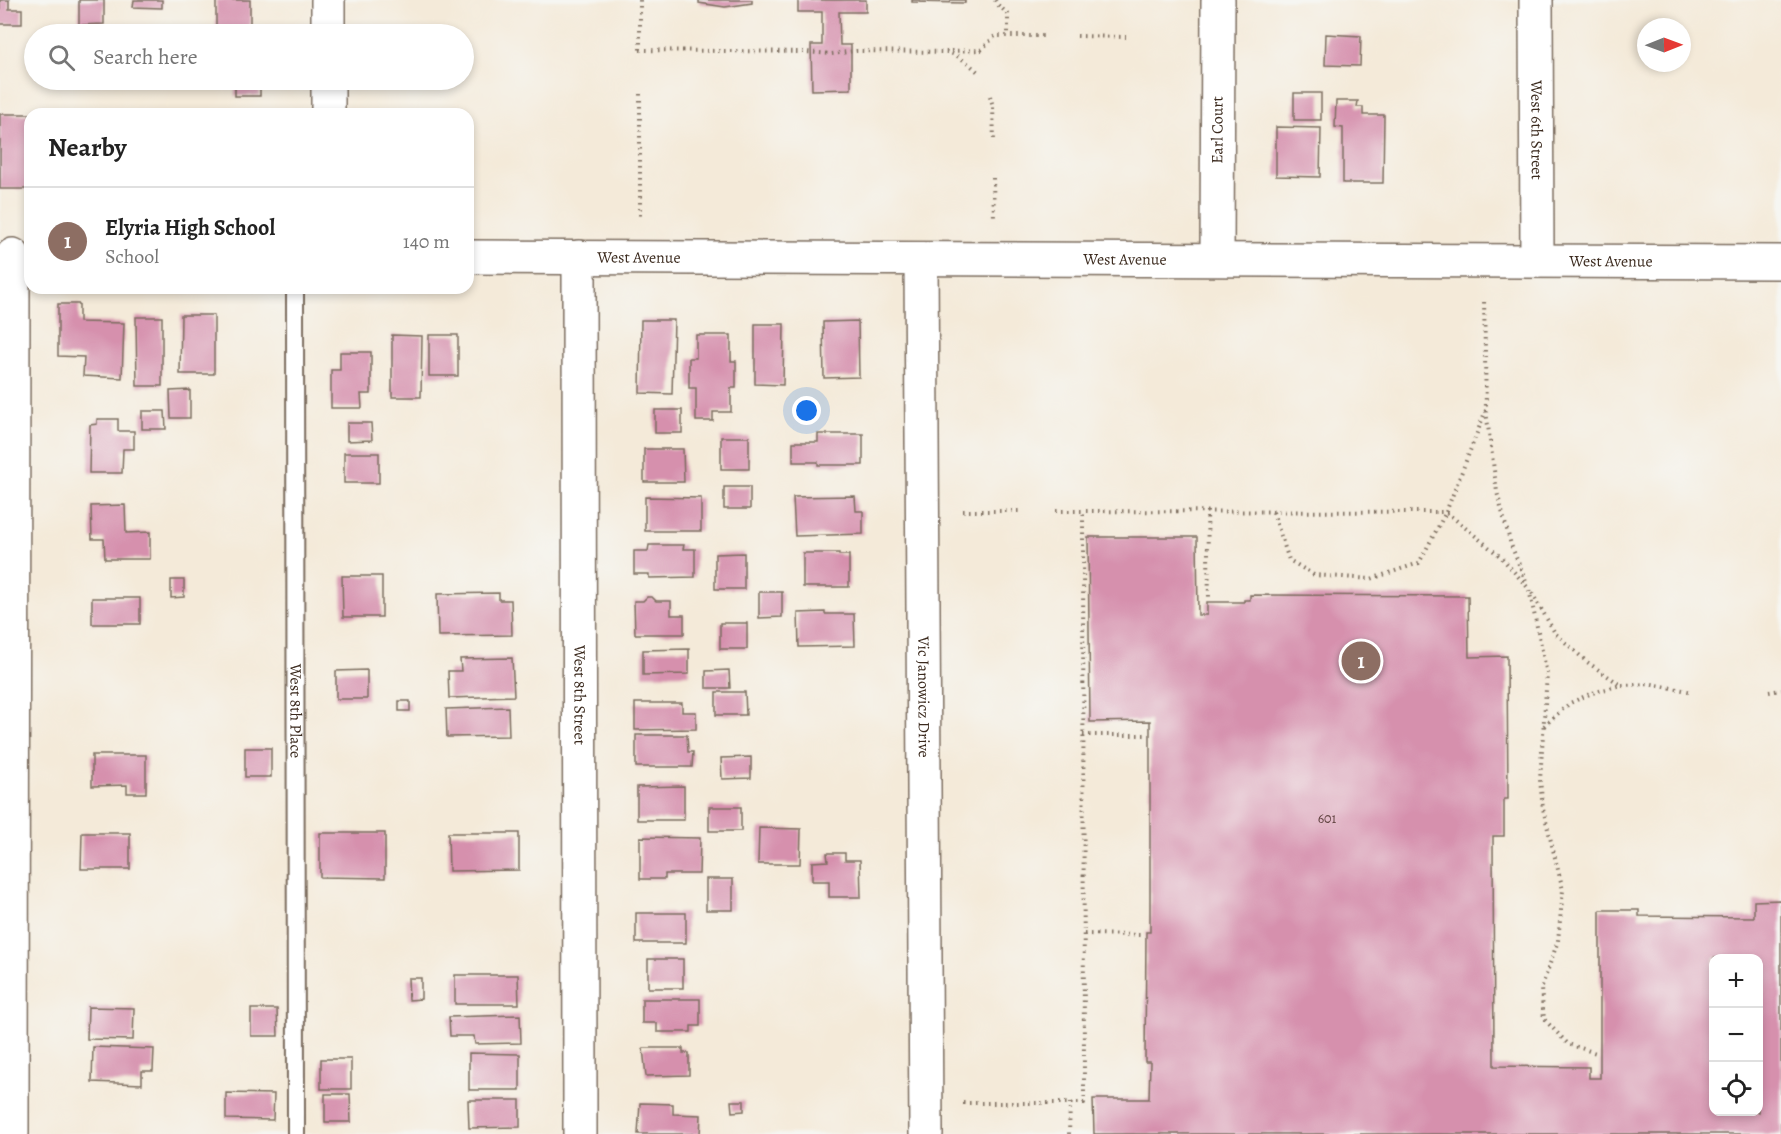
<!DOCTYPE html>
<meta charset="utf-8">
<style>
body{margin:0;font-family:Alegreya,serif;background:#f2f2f2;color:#222}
.controls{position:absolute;right:18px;bottom:18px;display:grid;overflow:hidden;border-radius:12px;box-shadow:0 3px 9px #0003}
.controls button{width:54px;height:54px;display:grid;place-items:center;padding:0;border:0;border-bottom:2px solid #e0e0e0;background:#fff;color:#222;font:30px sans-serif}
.compass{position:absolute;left:1637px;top:18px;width:54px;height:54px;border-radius:50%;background:#fff;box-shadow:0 3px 9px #0003;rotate:89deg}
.you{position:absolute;left:807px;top:411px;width:21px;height:21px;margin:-15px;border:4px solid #fff;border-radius:50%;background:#1a73e8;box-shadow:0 0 0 9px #1a73e833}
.badge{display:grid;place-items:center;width:39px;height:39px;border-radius:50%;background:#b5179e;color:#fff;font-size:20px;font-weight:700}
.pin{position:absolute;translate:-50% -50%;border:3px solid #fff;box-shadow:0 2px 6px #0006}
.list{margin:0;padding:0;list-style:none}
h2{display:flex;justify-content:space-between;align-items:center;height:78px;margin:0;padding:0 24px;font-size:26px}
h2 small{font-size:20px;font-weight:400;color:#767676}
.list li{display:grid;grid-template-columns:39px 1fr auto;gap:18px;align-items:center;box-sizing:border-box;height:108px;padding:0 24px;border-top:2px solid #e0e0e0}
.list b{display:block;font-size:22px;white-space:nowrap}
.list p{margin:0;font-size:20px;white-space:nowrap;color:#767676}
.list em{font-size:20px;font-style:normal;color:#767676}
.icon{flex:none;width:33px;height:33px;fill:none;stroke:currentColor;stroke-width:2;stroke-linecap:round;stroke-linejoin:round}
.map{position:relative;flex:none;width:1781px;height:1134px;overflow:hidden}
.search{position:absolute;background:#fff;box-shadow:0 3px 9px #0003;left:24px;top:24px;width:450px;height:66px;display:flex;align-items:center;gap:15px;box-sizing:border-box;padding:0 21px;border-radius:33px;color:#767676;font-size:22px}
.panel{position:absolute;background:#fff;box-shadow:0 3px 9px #0003;left:24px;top:108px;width:450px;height:186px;border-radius:18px}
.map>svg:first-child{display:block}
.building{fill:#d690ad;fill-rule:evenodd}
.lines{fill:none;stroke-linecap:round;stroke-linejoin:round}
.service-casing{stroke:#7c6d5f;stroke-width:20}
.minor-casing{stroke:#7c6d5f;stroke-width:36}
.path{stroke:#7c6d5f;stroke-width:4;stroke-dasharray:1.5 4.5;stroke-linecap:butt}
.service{stroke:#fff;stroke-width:16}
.minor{stroke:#fff;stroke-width:33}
.labels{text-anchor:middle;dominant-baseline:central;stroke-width:4.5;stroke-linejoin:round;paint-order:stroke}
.number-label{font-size:14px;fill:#624442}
.street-label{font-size:16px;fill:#3b2a1e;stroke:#f6f6f2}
</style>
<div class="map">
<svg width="1781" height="1134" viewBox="0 0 1781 1134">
<rect width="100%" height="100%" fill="#f6f6f2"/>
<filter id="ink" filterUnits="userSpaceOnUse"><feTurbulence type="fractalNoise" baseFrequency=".0167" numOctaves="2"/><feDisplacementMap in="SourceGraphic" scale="12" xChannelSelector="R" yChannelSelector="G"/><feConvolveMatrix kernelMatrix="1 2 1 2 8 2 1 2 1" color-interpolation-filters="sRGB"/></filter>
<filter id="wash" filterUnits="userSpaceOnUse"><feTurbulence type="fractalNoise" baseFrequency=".008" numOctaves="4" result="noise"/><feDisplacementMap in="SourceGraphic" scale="24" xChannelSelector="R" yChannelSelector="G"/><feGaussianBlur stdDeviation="1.35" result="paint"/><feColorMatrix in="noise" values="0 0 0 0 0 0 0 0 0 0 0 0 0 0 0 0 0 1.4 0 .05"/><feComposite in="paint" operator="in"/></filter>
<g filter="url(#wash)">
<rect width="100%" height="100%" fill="#f4ead9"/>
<g id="blocks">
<g class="building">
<path d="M0,0H9V9H22V24H0Z"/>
<path d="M79,0H104V24L79,25Z"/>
<path d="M134,0H162V8L133,7Z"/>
<rect x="216" y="0" width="34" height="28"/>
<path d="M699,0H752V3L725,7L699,3Z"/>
<path d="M798,0H866V12H839L840,45H851V89L812,90L811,45H822V12H798Z"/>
<path d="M912,0H965V3L912,2Z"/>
<rect x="140" y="32" width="26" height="2"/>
<path d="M1326,34L1361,36L1360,66L1325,65Z"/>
<rect x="235" y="80" width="25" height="16"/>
<rect x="1294" y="93" width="27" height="27"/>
<path d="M1336,101H1358L1357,107H1363V115H1384L1383,183H1343V128L1335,127Z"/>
<rect x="0" y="114" width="30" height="75"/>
<path d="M1276,127L1321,128L1320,177L1276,176Z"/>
<path d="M58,304H79V322L124,323L122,378L83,376L84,357L58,356Z"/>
<path d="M181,315H214V374H180Z"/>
<path d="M136,317H162V386H137Z"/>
<path d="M641,320H674L672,394L640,393Z"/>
<path d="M858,321L859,377L824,378L823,322Z"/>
<path d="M755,324H784L783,385L755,384Z"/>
<path d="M392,335L422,336L421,397H392Z"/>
<rect x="429" y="335" width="29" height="41"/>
<path d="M696,335H731V361H736V388H731V412H713V421H696V388H689V358H696Z"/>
<path d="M340,352H371V394H361L362,408H331V370H340Z"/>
<path d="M190,390V418H171L170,391Z"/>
<rect x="655" y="410" width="27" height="23"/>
<path d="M142,411H165L166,429H142Z"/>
<path d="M97,419H118V431H134V449H123L122,473H89L90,425L97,424Z"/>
<path d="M347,423H371L372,440L347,441Z"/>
<path d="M818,434H863V465H818V462H793V442H818Z"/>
<rect x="721" y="437" width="28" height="32"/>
<path d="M644,449H683L684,482H644Z"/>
<rect x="344" y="453" width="35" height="30"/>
<rect x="724" y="487" width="26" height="22"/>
<path d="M855,496L856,511H863V534L795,536L793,497Z"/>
<path d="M645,497L701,498V531H645Z"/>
<path d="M125,505L126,533L150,532V559H105L104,539H92L91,506Z"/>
<path d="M1088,537H1197L1198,615H1207V602H1244V600H1250V595L1468,596L1469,657L1507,656L1508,799H1504V836H1493L1494,1066L1589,1067V1078H1600V910H1639V916L1754,917V901L1781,900V1134H1094L1093,1099H1149L1150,1062H1145L1146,932H1150V721L1090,722ZM1714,958H1758V1112H1714Z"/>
<path d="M649,545H684L683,549H695V577L649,578V574H634V551H648Z"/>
<path d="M744,553V589H715V554Z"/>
<path d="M803,553H839V555H849V587H803Z"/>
<path d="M342,576H382V617H343Z"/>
<path d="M171,580H184V597L171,598Z"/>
<path d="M759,592H782V617L759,618Z"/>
<path d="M499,593V600H511L512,635L438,636L437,594Z"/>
<path d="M647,597H652L656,601H671V615H684V634H635L634,601H643Z"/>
<rect x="92" y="598" width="48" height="26"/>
<path d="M825,612V614H854L855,646L799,647L798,613Z"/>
<rect x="720" y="623" width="27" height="26"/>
<path d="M689,649V674L643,675V650Z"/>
<path d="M512,658L514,696L449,698L448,671H461L460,659Z"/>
<path d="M367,670V699H336V671Z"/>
<path d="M729,670L730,688H706V671Z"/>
<path d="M716,692H745L746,715H716Z"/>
<rect x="399" y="701" width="11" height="10"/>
<path d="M635,703H682V712H696V729L635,730Z"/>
<path d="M508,707L509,736L447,737L446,709Z"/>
<path d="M636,735H687L688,752H693L692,767H636Z"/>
<rect x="245" y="748" width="26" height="29"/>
<path d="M92,755H146V793H127V785L92,786Z"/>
<path d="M751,757V778L722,779L721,758Z"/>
<path d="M684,786V820H637V787Z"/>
<rect x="709" y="807" width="32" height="24"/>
<path d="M759,828L801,829L800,864H758Z"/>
<path d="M82,833H130V869H81Z"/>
<path d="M320,833H385V878L320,877Z"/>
<path d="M448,833H519V870L449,871Z"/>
<path d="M640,837L700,838L699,874H665V879H640Z"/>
<path d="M827,853H845V860H860L861,897H829V881H812V862L828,861Z"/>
<rect x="706" y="879" width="27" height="31"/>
<rect x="636" y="913" width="50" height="30"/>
<rect x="648" y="959" width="35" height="29"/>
<path d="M455,975H518L519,1004H455Z"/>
<path d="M408,978H421V999L409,1000Z"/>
<path d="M642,999H700V1026H691V1032H657V1023H642Z"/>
<path d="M88,1007L134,1008L133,1040L87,1039Z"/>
<path d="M251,1009H277L278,1036H251Z"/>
<path d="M520,1015L521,1043L475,1044L474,1036H450L449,1017Z"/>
<path d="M93,1047L154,1049L153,1071H142V1084L92,1082Z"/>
<path d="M643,1048H683V1053H689V1075L646,1076Z"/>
<path d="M469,1053L520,1054V1090H469Z"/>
<rect x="321" y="1059" width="30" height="30"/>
<path d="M226,1093L274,1094L273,1120L226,1119Z"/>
<path d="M325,1094H350L351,1122H325Z"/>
<path d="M468,1100H520V1127L469,1128Z"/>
<path d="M731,1101H744V1111L732,1112Z"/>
<path d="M640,1103L673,1104V1114L701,1115L700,1134H638Z"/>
</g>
</g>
</g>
<g filter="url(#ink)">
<use href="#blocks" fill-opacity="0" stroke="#7c6d5f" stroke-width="1.5"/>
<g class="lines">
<defs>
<g id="service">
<path id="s1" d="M295,288L296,1134"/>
</g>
<g id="minor">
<path d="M328,0V34"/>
<path id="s2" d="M1536,0L1537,261"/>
<path d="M328,80V114"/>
<path id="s3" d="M468,257L1781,262"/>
<path id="s4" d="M579,257L580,1134"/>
<path id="s5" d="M921,259L926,1134"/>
<path id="s6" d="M1217,259L1218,0"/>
<path d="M12,1134L13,255"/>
</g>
</defs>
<use href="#service" class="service-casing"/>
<use href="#minor" class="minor-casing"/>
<g class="path">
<path d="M640,0V54"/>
<path d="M995,0L998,5L1008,14V36"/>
<path d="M1077,36L1126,37"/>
<path d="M640,50L806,52L831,54L856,51L947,52C960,56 968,63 978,72"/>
<path d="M951,51L981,50L995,36H1046"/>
<path d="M640,94V217"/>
<path d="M990,96L993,106L994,142"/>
<path d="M993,178L994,219"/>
<path d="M1486,411L1497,492L1511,545L1527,584"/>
<path d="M963,511H1021"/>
<path d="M1056,511L1446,512L1486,410L1484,299"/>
<path d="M1207,511L1209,598"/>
<path d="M1273,512L1289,560L1314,575L1371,579L1419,563L1446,512L1501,557L1529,589L1547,674L1540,780L1543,809L1563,890L1558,941L1541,989L1544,1019L1568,1044L1596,1053"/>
<path d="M1532,593L1555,633L1587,662L1621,685"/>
<path d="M1769,692L1781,690"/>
<path d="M1544,726L1570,703L1592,693L1621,685L1652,684L1693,692"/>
<path d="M1083,735H1145"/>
<path d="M1084,934L1141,935"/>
<path d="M963,1103H1084L1083,511"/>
<path d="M1069,1134L1070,1103"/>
</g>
<use href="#service" class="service"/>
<use href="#minor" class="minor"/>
</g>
</g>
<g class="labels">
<g class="number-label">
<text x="1327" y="818">601</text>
</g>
<g class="street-label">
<text stroke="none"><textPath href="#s6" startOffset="129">Earl Court</textPath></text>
<text stroke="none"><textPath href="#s2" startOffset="130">West 6th Street</textPath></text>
<text stroke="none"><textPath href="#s3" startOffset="171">West Avenue</textPath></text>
<text stroke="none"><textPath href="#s3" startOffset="657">West Avenue</textPath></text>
<text stroke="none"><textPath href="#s3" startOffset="1143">West Avenue</textPath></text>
<text stroke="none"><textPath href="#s4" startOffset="438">West 8th Street</textPath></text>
<text stroke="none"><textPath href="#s5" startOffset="438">Vic Janowicz Drive</textPath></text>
<text stroke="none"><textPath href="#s1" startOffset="423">West 8th Place</textPath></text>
</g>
</g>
</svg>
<div class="controls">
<button>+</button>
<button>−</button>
<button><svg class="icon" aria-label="locate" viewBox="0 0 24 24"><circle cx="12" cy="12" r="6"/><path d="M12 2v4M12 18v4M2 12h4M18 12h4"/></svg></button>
</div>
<svg class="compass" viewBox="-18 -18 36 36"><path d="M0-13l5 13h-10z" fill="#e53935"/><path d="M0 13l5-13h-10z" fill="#767676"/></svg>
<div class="you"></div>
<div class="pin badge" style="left:1361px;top:661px;background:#8d6e63">1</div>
<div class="search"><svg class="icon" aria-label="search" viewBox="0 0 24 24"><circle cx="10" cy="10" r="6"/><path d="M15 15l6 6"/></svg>Search here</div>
<section class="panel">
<h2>Nearby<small></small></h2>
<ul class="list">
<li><span class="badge" style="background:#8d6e63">1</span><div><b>Elyria High School</b><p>School</p></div><em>140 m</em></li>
</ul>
</section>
</div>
